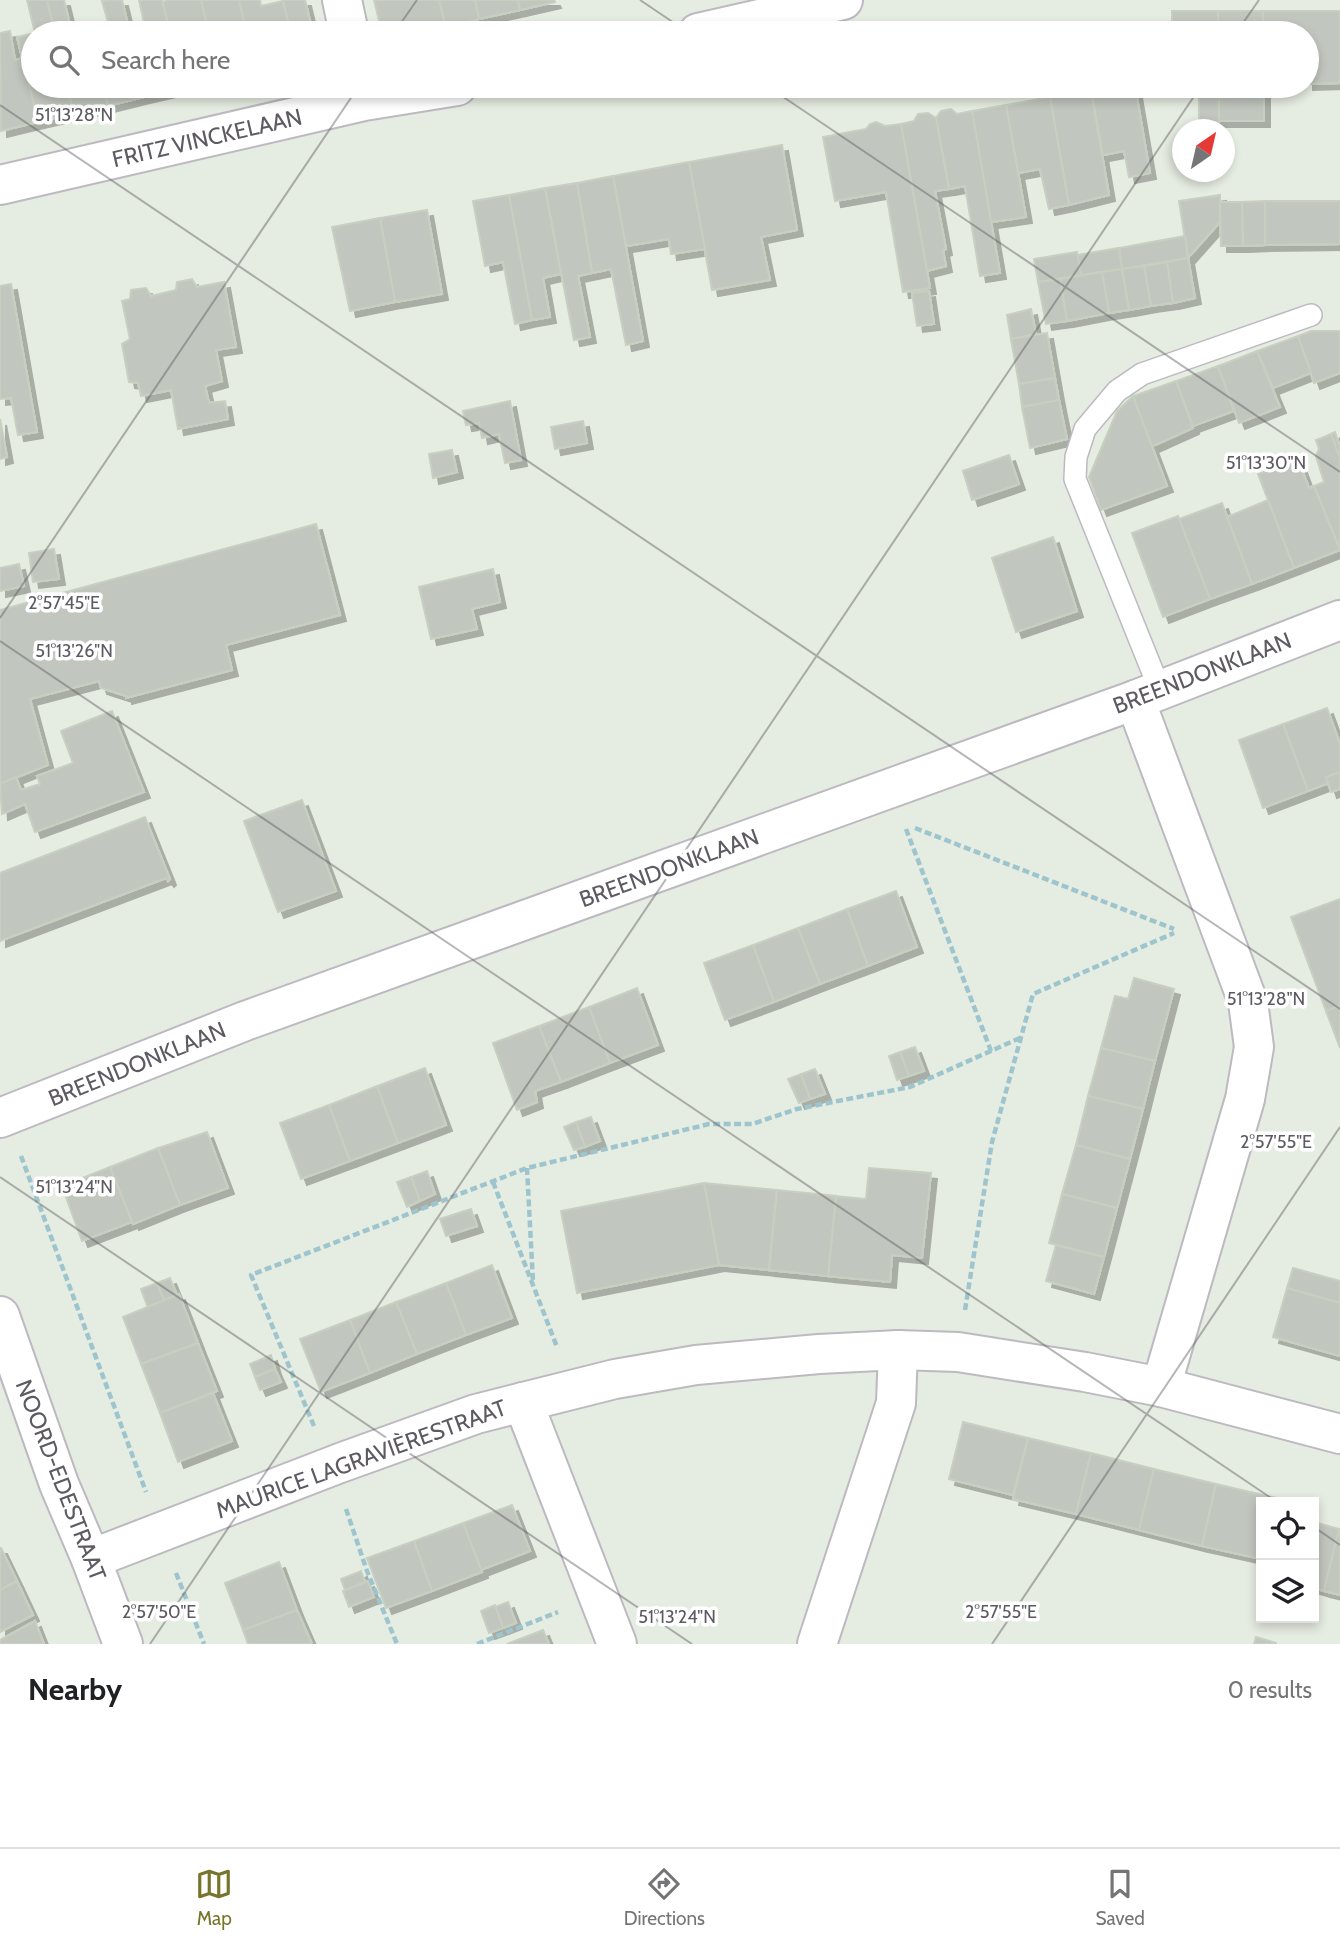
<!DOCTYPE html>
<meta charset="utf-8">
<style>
body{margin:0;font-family:Cabin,sans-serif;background:#f2f2f2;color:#202124}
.controls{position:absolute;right:21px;bottom:21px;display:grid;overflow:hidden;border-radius:0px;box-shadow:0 4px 10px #0003}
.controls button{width:63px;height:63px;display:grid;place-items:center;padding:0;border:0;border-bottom:2px solid #e0e0e0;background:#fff;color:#202124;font:35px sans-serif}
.compass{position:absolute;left:1172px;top:119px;width:63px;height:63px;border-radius:50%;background:#fff;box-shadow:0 4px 10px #0003;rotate:34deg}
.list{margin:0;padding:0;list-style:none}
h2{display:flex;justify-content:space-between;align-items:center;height:91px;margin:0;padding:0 28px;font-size:30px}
h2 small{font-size:23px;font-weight:400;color:#757577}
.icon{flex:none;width:38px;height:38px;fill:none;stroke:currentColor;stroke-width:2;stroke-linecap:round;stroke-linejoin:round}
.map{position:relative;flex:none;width:1340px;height:1644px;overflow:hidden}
.search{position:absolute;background:#fff;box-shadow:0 4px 10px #0003;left:21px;right:21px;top:21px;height:77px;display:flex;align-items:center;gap:18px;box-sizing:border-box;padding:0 24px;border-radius:38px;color:#757577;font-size:26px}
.sheet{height:203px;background:#fff}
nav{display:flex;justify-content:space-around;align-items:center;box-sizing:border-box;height:98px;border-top:2px solid #e0e0e0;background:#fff;font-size:19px;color:#757577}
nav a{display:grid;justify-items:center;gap:4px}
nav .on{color:#77752b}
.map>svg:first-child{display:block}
.building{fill:#c1c7be;stroke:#c7d0c0;stroke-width:2;filter:url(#shadow)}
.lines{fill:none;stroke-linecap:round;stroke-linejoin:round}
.service-casing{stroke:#bdb9c0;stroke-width:24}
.minor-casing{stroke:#bdb9c0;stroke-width:42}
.tertiary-casing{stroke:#bdb9c0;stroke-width:42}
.path{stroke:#9ec5cd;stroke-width:4.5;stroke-dasharray:7 3.5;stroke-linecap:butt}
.service{stroke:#fff;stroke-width:21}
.minor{stroke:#fff;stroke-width:38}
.tertiary{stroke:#fff;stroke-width:38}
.ticks{fill:none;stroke:#5d5a62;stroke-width:2;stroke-opacity:0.45}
.labels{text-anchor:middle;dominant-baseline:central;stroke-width:7;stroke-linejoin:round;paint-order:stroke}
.street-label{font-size:23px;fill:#5d5a62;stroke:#fff}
.ticks-label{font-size:18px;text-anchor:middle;fill:#5d5a62;stroke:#fff;stroke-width:7;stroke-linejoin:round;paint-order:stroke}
</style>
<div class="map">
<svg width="1340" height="1644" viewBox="0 0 1340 1644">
<defs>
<filter id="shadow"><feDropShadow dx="6" dy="6" stdDeviation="0" flood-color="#0004"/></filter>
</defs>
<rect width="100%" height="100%" fill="#e5ece1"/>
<g class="building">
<path d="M27,0H47L55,33H33V86H67L74,114L38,122L17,37L35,33Z"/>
<path d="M47,0H64L72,33H55Z"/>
<path d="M122,0L130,33H111L102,1Z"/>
<path d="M139,0H162L170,33H140L146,32Z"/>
<path d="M168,0H201L209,33H170L163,2Z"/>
<path d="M201,0H239L247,33H209Z"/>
<path d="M239,0H260L261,6L283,1L291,33H247Z"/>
<path d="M283,0H305L313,33H291Z"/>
<path d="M374,0H439L446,27L419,33H382Z"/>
<path d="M439,0H475L479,19L446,27Z"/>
<path d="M475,0H518L520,10L479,19Z"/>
<path d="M518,0H554L555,2L520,10Z"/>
<rect x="1172" y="11" width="46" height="22"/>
<rect x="1218" y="11" width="45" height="22"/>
<path d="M1263,11H1340V83L1307,84V33H1263Z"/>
<path d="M10,31L15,60L23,58L38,122L1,131L0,33Z"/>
<path d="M67,86H104L108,106L74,114Z"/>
<path d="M104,86H142L144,97L108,106Z"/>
<path d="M142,86H182L183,88L144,97Z"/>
<path d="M1116,86H1135L1150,173L1129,177L1124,151L1103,155L1091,90Z"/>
<path d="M1177,86H1219V129L1199,130V87Z"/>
<rect x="1219" y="86" width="45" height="35"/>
<path d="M1091,90L1109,195L1069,205L1050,97Z"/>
<path d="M1050,97L1069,205L1049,209L1040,169L1018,173L1006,105Z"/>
<path d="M1006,105L1026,217L991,222L972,111Z"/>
<path d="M951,109L957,114L972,111L1000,273L980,276L965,186L949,189L936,118L941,111Z"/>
<path d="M928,113L936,118L949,189L935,191L946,249L943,250L946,266L927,271L901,124L914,121L918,114Z"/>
<path d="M876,122L885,126L901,124L930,288L903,292L886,192L835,201L823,137L866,129L870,124Z"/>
<path d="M782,145L797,230L761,237L770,280L712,290L689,162Z"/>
<path d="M689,162L705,249L671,254L669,239L626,246L613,176Z"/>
<path d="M613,176L643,341L626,345L611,269L592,273L577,183Z"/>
<path d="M577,183L592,273L578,276L590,337L574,340L545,188Z"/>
<path d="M545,188L561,274L543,278L550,317L532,320L509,195Z"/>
<path d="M509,195L532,320L515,324L503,262L485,266L473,201Z"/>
<path d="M1220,195V222L1188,258L1179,201Z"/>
<path d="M1265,201H1340V244L1265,245Z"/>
<path d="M1265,201V245L1243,246L1242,202Z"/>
<path d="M1220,202H1242L1243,246H1221Z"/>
<path d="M427,210L442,294L395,302L380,218Z"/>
<path d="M380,218L395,302L350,311L332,227Z"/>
<path d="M1185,236L1188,258L1122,269L1119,248Z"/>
<path d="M1119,248L1122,269L1081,275L1077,255Z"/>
<path d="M1077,252L1081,275L1038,282L1034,259Z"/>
<path d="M1188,258L1195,298L1173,303L1167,262Z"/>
<path d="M1167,262L1173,303L1151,306L1144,266Z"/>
<path d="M1144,266L1151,306L1129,310L1122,269Z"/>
<path d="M1122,269L1129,310L1109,313L1102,272Z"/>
<path d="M1102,272L1109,313L1067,321L1060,279Z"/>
<path d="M192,279L197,287L224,282L236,347L216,350L222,381L205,386L209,403L225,401L228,419L178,429L171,390L141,396L138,383L129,382L122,344L130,339L122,301L130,299L131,290L146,288L151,296L176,290L177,282Z"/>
<path d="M1060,279L1067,321L1046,324L1038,282Z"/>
<path d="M11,284L37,432L18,435L11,398L0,399V286Z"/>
<path d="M929,291L934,324L917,326L912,293Z"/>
<path d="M1031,309L1036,334L1011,339L1007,315Z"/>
<path d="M1311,331H1340V373L1314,383L1298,336Z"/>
<path d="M1047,333L1055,378L1019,384L1011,339Z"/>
<path d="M1298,336L1311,373L1273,388L1257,351Z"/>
<path d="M1257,351L1280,407L1239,423L1218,366Z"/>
<path d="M1218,366L1234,411L1193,426L1176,381Z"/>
<path d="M1055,378L1059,400L1022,407L1019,384Z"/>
<path d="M1176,381L1193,428L1151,447L1133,396Z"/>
<path d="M1133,396L1167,486L1101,510L1089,477L1117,411Z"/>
<path d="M1059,400L1067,439L1030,448L1022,407Z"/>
<path d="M510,401L521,460L505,463L499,434L482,438L479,423L466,425L463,411Z"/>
<path d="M0,419L7,457L0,459Z"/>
<path d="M583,421L587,443L555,449L551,427Z"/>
<path d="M1335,432L1340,447V459L1331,434Z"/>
<path d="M1331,434L1340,459V550L1314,486L1324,482L1316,456L1319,449L1316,440Z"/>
<path d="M452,450L457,472L433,478L429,454Z"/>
<path d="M1009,455L1019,484L972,500L963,471Z"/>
<path d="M1298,459L1309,488L1314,486L1340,550L1294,568L1258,474Z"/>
<path d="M1268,500L1294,568L1252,584L1227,517Z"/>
<path d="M1222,503L1252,584L1210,599L1179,519Z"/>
<path d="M1178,516L1210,599L1163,617L1132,533Z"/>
<path d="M316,524L340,615L226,645L232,670L126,698V696L101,688L99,681L30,699L48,765L0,784V610Z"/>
<path d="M1053,537L1077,611L1016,632L992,558Z"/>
<path d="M54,549L59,579L33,582L29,553Z"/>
<path d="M19,564L24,586L0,591V568Z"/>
<path d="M493,569L500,602L472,609L477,629L431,639L419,587Z"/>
<path d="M1327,708L1340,744V772L1326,777L1329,783L1308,791L1283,724Z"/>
<path d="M112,711L144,792L35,832L25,804L2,814L0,784L16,777L21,790L40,784L37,776L73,763L61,731Z"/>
<path d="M1283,724L1308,791L1263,808L1239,740Z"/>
<path d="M1340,772V789L1331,792L1326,777Z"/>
<path d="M302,800L336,891L278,912L244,821Z"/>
<path d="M145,817L170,879L168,881L166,878L0,941V873Z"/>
<path d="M896,891L917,947L868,966L847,909Z"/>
<path d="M1340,899V1006L1326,1011L1291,917Z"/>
<path d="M847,909L868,966L820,984L798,928Z"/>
<path d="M798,928L820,984L774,1002L753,945Z"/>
<path d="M753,945L774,1002L725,1020L704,963Z"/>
<path d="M1134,978L1174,989L1155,1061L1101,1048L1115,996L1128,999Z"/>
<path d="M637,988L658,1045L610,1063L589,1007Z"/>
<path d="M1340,1006V1048L1326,1011Z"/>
<path d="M589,1007L610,1063L561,1082L539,1026Z"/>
<path d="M539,1026L561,1082L535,1091L537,1102L517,1110L493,1043Z"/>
<path d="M915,1047L924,1071L909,1076L900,1052Z"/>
<path d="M1101,1048L1155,1061L1143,1109L1088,1096Z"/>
<path d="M900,1052L909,1076L897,1080L889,1056Z"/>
<path d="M425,1068L446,1125L398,1143L377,1086Z"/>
<path d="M815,1069L825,1094L810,1099L801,1074Z"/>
<path d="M801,1074L810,1099L799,1103L788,1079Z"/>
<path d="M377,1086L398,1143L350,1161L329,1105Z"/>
<path d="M1088,1096L1143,1109L1130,1159L1076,1145Z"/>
<path d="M329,1105L350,1161L301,1179L280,1123Z"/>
<path d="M591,1117L600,1141L585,1147L576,1122Z"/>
<path d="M576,1122L585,1147L574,1150L564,1127Z"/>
<path d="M207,1132L228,1188L180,1205L158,1148Z"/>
<path d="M1076,1145L1130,1159L1117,1208L1062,1194Z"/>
<path d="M158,1148L180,1205L133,1224L110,1167Z"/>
<path d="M110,1167L132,1222L82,1241L62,1186Z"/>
<path d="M869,1168L931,1173L922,1258L892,1255L890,1282L828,1276L836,1196L866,1199Z"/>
<path d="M427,1171L435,1194L420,1201L411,1177Z"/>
<path d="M411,1177L420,1201L407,1207L397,1182Z"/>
<path d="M704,1183L777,1190L769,1270L719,1265Z"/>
<path d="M704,1183L719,1265L577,1293L561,1211Z"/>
<path d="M777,1190L836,1196L828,1276L769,1270Z"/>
<path d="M1062,1194L1117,1208L1104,1257L1049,1243Z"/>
<path d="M471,1209L477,1226L446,1236L440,1219Z"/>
<path d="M1056,1245L1104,1257L1094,1294L1046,1281Z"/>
<path d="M492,1265L512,1318L466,1335L446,1283Z"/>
<path d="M1293,1268L1340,1281V1303L1287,1288Z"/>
<path d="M170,1278L177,1295L164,1301L157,1283Z"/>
<path d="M157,1283L164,1301L148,1308L141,1289Z"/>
<path d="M446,1283L466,1335L417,1354L396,1302Z"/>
<path d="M1287,1288L1340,1303V1356L1273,1337Z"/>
<path d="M179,1294L198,1343L141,1364L123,1317Z"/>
<path d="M396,1302L417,1354L370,1373L350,1320Z"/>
<path d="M350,1320L370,1373L321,1392L300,1339Z"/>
<path d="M198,1343L217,1391L160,1413L141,1364Z"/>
<path d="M271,1355L275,1369L255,1377L250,1364Z"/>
<path d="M275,1369L281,1382L260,1390L255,1377Z"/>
<path d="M213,1393L232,1441L178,1462L160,1413Z"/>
<path d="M963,1422L1028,1438L1013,1495L949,1479Z"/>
<path d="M1028,1438L1091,1453L1076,1514L1013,1499Z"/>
<path d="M1091,1453L1154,1469L1139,1530L1076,1514Z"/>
<path d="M1154,1469L1216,1484L1202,1546L1139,1530Z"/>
<path d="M1216,1484L1281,1499L1280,1502H1261V1559L1202,1546Z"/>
<path d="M512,1505L530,1551L481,1570L463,1523Z"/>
<path d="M1314,1522L1339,1529L1324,1591L1314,1588Z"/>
<path d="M463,1523L482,1572L432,1591L414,1541Z"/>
<path d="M1339,1529H1340V1595L1324,1591Z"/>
<path d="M414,1541L432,1591L386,1608L367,1558Z"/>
<path d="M1,1548L17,1581L0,1590V1548Z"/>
<path d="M279,1562L297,1610L243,1630L225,1583Z"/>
<path d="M361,1571L365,1582L345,1590L341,1579Z"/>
<path d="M17,1581L33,1615L0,1632V1590Z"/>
<path d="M368,1581L374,1597L349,1607L343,1591Z"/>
<path d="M508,1602L516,1623L503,1628L495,1607Z"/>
<path d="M495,1605L503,1628L489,1633L481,1611Z"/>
<path d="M297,1610L312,1644H248L243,1630Z"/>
<path d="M35,1621L44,1644H0V1640Z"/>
<path d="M543,1630L549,1644H507Z"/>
<path d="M1256,1637L1276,1643V1644H1254Z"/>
</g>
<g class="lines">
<defs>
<path id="service" d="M1160,690L1075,479L1076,457L1085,429L1117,391L1142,374L1311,315"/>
<g id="minor">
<path d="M342,0L349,33"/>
<path d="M1135,700L1248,1002L1254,1047L1245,1099L1161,1387"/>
<path d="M0,1118L245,1021L1135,700L1340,620"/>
<path d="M0,1316L59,1484L91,1559L123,1644"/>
<path d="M523,1402L617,1644"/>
<path d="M91,1559L340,1463L476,1414L615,1379L696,1365L819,1354L898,1350L958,1352L1085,1372L1161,1387L1340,1434"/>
<path d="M817,1644L896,1403L898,1350"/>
</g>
<g id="tertiary">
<path d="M698,33L843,0"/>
<path d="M0,185L364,101L457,86"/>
</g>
</defs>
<use href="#service" class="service-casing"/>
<use href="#minor" class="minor-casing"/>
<use href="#tertiary" class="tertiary-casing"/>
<g class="path">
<path d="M915,828L1174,929"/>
<path d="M906,829L991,1051"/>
<path d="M21,1156L146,1492"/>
<path d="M527,1168L533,1282"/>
<path d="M493,1182L557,1347"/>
<path d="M965,1310L992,1142L1033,994L1174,933"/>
<path d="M314,1426L251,1275L527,1168L709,1124H752L797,1109L910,1087L1020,1038"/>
<path d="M346,1509L367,1571L397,1644"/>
<path d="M176,1573L204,1644"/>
<path d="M477,1644L558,1612"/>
</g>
<use href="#service" class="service"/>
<use href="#minor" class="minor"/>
<use href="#tertiary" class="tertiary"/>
</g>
<path class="ticks" d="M640,0L689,33M394,33L417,0M1236,33L1259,0M767,86L1340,472M0,105L1340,1009M0,618L359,86M0,641L1277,1502M0,1177L692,1644M1314,1527L1340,1545M150,1644L1201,86M992,1644L1340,1127"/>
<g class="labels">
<g class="street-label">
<text transform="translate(207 138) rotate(-13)">FRITZ VINCKELAAN</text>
<text transform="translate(1202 673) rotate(-21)">BREENDONKLAAN</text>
<text transform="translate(669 868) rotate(-20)">BREENDONKLAAN</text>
<text transform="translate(137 1064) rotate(-22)">BREENDONKLAAN</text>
<text transform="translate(361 1459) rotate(-20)">MAURICE LAGRAVIÈRESTRAAT</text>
<text transform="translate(61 1480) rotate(69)">NOORD-EDESTRAAT</text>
</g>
</g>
<g class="ticks-label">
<text x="74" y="121">51°13'28"N</text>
<text x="1266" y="469">51°13'30"N</text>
<text x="64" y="609">2°57'45"E</text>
<text x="74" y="657">51°13'26"N</text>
<text x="1266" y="1005">51°13'28"N</text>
<text x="1276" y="1148">2°57'55"E</text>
<text x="74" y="1193">51°13'24"N</text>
<text x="159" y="1618">2°57'50"E</text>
<text x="1001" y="1618">2°57'55"E</text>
<text x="677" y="1623">51°13'24"N</text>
</g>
</svg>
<div class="controls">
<button><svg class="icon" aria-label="locate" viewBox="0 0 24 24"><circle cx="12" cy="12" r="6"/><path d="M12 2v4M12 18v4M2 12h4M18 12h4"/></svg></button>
<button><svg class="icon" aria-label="layers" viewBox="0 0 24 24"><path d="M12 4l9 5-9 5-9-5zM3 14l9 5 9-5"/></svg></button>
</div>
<svg class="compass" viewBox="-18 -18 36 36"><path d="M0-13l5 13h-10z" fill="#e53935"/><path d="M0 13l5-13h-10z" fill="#757577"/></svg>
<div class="search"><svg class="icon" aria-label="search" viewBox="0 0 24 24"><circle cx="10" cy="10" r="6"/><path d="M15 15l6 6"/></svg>Search here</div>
</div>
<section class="sheet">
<h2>Nearby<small>0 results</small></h2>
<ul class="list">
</ul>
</section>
<nav>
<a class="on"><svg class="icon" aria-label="map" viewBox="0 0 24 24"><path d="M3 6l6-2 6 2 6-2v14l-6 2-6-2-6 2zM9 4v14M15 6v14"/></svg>Map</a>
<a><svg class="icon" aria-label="directions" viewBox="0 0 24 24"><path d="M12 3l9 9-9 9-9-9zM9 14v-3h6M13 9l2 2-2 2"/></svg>Directions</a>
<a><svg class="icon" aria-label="saved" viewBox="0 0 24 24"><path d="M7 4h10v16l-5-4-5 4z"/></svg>Saved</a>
</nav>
